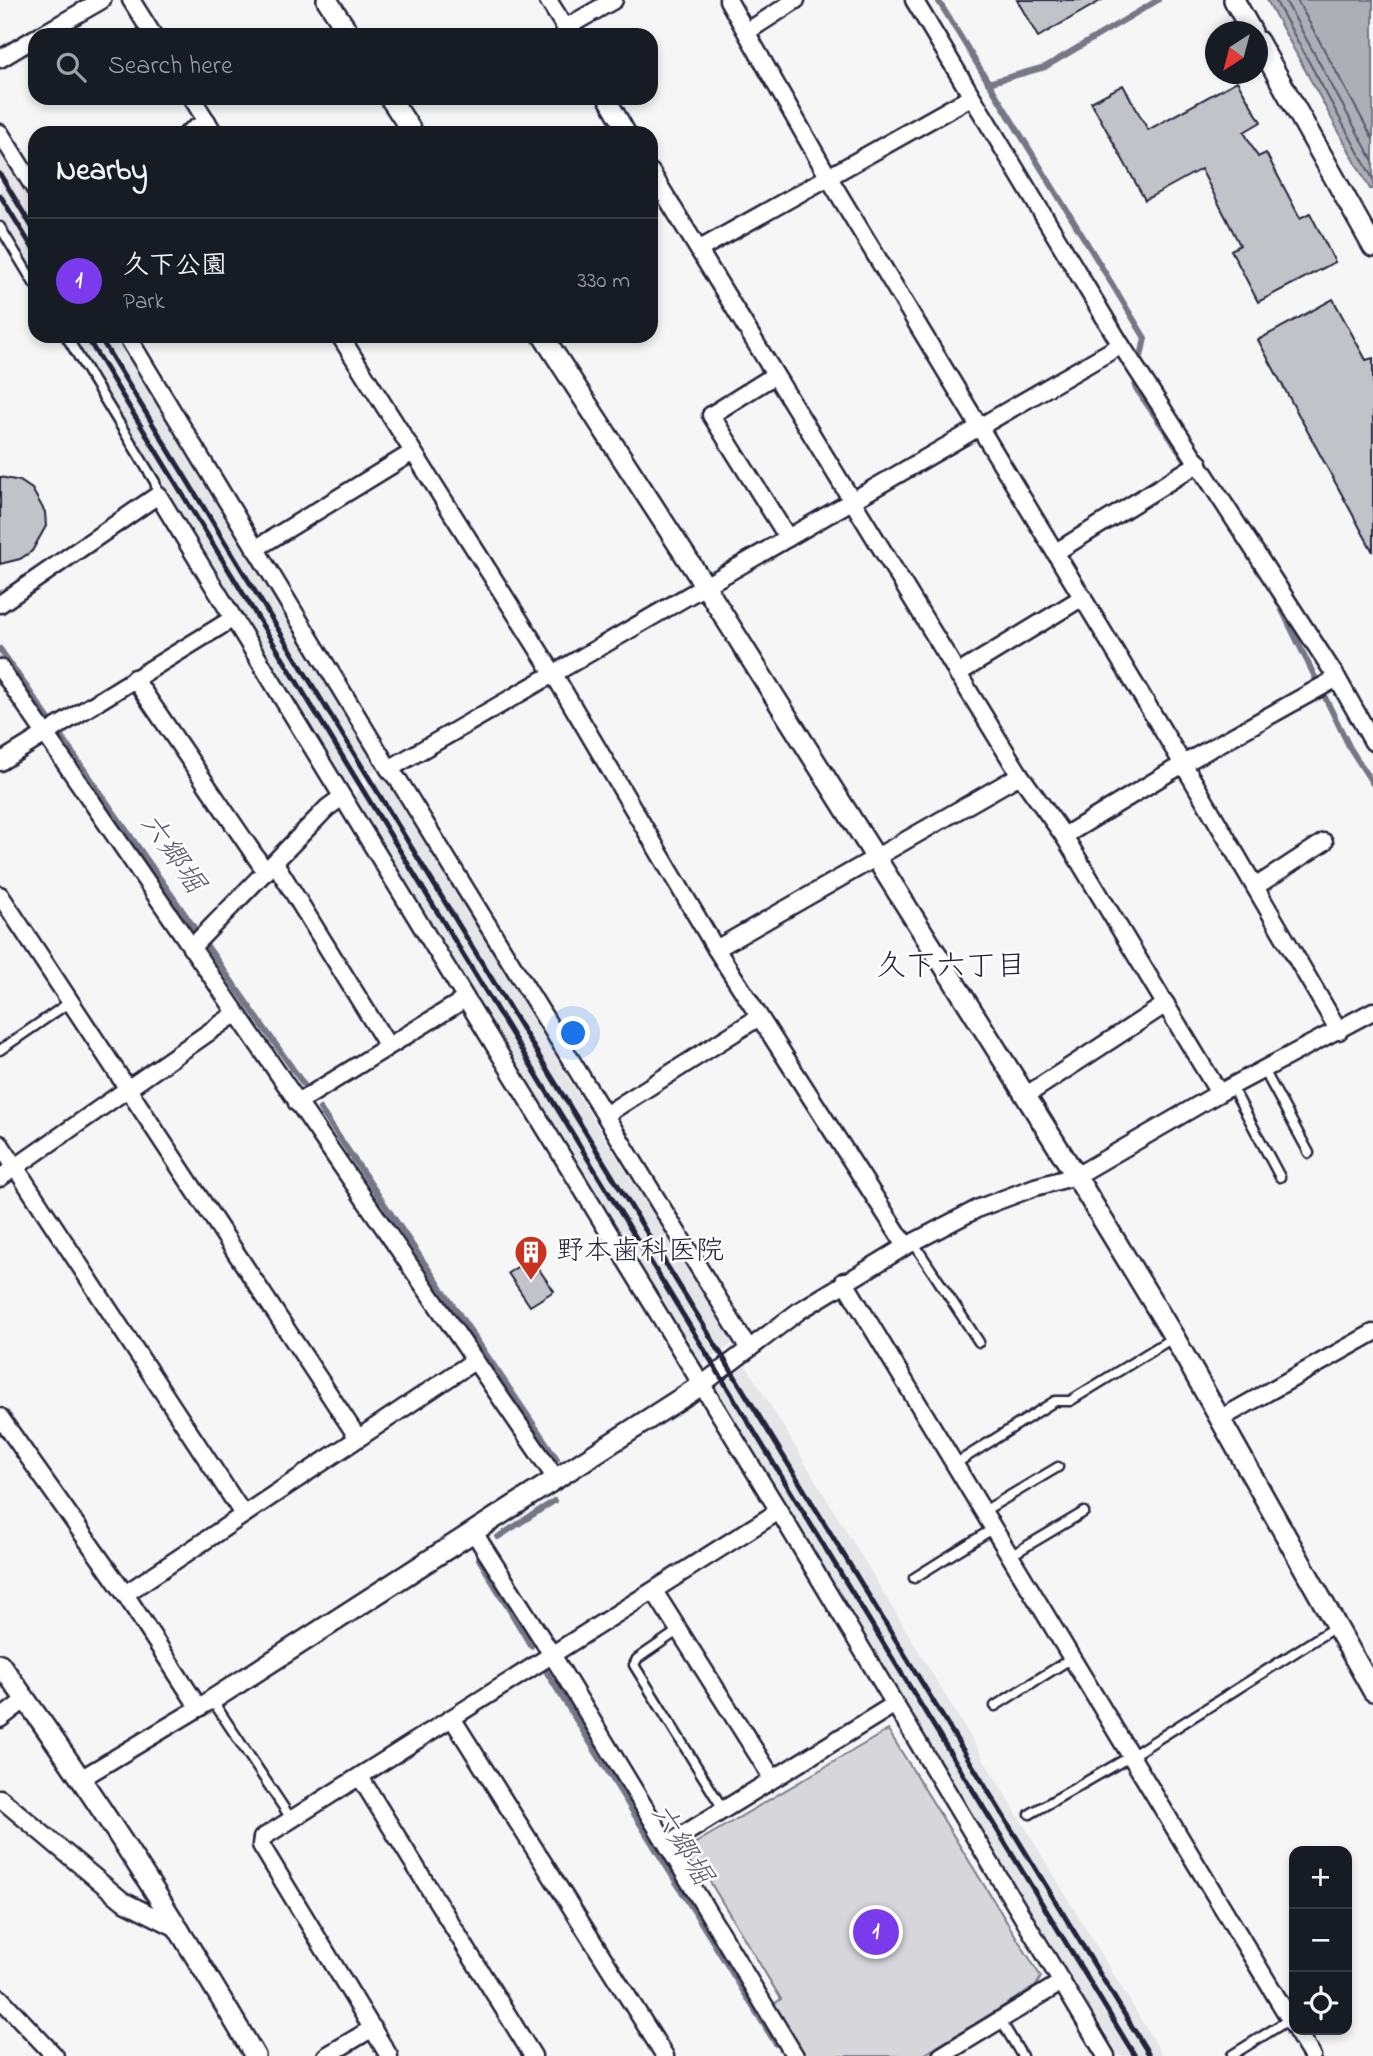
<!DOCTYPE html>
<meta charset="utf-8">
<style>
body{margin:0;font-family:"Indie Flower","Klee One",sans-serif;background:#20242c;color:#f1f3f6}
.controls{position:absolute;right:21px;bottom:21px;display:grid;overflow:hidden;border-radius:14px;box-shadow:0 4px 10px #0003}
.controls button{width:63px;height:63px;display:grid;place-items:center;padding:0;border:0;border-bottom:2px solid #363941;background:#171b24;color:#f1f3f6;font:35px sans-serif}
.compass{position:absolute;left:1205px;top:21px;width:63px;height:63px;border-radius:50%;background:#171b24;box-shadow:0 4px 10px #0003;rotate:216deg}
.you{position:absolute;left:574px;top:1034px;width:24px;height:24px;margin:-18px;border:5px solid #fff;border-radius:50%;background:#1a73e8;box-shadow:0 0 0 10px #1a73e833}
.badge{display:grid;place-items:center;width:46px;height:46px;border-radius:50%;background:#7c3aed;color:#fff;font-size:23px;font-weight:700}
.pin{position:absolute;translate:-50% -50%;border:4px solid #fff;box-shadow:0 2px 7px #0006}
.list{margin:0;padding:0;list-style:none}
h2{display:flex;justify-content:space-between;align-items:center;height:91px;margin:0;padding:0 28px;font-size:30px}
h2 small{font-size:23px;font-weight:400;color:#9ea1a6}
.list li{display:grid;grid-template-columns:46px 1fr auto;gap:21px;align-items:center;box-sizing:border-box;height:126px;padding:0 28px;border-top:2px solid #363941}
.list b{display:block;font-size:26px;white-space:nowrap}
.list p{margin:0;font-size:23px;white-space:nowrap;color:#9ea1a6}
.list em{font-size:23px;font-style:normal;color:#9ea1a6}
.icon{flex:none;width:38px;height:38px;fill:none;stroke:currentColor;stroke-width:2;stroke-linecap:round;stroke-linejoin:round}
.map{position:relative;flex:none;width:1373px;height:2056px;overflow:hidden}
.search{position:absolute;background:#171b24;box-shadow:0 4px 10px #0003;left:28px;top:28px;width:630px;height:77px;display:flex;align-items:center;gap:18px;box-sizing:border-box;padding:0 24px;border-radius:21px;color:#9ea1a6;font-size:26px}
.panel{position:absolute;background:#171b24;box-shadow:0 4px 10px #0003;left:28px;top:126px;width:630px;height:217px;border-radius:21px}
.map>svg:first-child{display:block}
.built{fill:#e6e6e9}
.green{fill:#d7d7db;stroke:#7c7c8b;stroke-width:2}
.water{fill:#aeaeb7;stroke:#767685;stroke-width:2}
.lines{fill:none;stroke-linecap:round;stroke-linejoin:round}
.shore{stroke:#5a5a6d;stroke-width:2}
.stream{stroke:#767685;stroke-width:6}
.building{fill:#c2c2c9;stroke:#22223b;stroke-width:2}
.service-casing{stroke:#22223b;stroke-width:13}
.minor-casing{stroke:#22223b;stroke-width:21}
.tertiary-casing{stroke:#22223b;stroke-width:24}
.service{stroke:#fff;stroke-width:8}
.minor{stroke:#fff;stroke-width:16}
.tertiary{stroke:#fff;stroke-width:19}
.rail{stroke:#22223b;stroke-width:5}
.labels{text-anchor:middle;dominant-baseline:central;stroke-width:5;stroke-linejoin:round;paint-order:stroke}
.poi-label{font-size:28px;fill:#22223b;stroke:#fff;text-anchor:start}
.water-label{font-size:30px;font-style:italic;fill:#5a5a6d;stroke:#fff}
.neighbourhood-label{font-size:30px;fill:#22223b;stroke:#fff}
</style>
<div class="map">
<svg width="1373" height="2056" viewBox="0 0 1373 2056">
<rect width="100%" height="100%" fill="#f6f6f7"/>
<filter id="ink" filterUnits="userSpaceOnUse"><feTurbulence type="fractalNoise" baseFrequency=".0143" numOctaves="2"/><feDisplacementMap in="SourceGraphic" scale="14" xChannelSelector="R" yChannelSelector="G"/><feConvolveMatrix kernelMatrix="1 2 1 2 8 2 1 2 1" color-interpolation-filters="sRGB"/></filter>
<g filter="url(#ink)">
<g class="built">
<path d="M0,149L35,206V275L0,218Z"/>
<path d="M72,336H115L252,562L382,763L378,769L352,786H347Z"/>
<path d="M382,776H387L598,1127L735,1342L699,1367L355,799L356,793Z"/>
<path d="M746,1365L1163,2056H1119L711,1390Z"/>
</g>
<path class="green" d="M888,1730L1041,1977L1036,1986L922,2056H805L774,2004L781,1999L704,1872L696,1875L682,1851Z"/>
<path class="water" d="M1267,0H1373V189H1370Z"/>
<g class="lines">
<g class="shore">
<path d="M1275,0L1373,179"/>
<path d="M1285,0L1373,161"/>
<path d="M1297,0L1373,139"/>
</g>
<g class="stream">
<path d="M938,0L1145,338L1139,366"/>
<path d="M988,83L1045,67L1158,0"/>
<path d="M1137,377L1135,387L1205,488"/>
<path d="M1274,594L1350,748L1373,784"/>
<path d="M0,649L304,1085"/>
<path d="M320,1109L557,1459"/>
<path d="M498,1537L554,1501"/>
<path d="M479,1559L531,1646"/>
<path d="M546,1671L776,2044"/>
</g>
</g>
<g class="building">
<path d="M1017,0H1102L1038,37Z"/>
<path d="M1237,81L1261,122L1244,132L1258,157L1266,153L1300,218L1310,213L1335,262L1258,302L1231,250L1240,245L1201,169L1145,200L1091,102L1123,85L1148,130Z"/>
<path d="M1333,299L1366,360L1373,358V552L1258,340Z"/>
<path d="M0,477L20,481L32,489L45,512L46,526L32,551L20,559L0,564Z"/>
<path d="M531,1258L554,1291L530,1306L508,1273Z"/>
</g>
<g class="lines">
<defs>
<g id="service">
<path d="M0,227L35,285"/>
<path d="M66,336L155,482L158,495"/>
<path d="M0,1050L70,1002"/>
<path d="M1264,1070L1309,1153"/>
<path d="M1232,1087L1280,1177"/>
<path d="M913,1242L979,1342"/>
<path d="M955,1464L1055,1401H1070L1174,1337"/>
<path d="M984,1511L1058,1467"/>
<path d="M1010,1556L1084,1512"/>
<path d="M914,1578L994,1528"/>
<path d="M679,1630L637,1659L634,1665L723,1809"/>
<path d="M212,1700L292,1820"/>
<path d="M995,1706L1072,1658"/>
<path d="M1030,1814L1131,1756L1335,1627"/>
<path d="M1000,2019L1022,2056"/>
<path d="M1232,2055L1290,2019"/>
</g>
<g id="minor">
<path d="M131,0L153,35"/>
<path d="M548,0L570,35"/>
<path d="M728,0L829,178L1192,779L1339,1031"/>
<path d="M914,0L1121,345L1337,678L1373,742"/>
<path d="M565,28L614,0"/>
<path d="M748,31L796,0"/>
<path d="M41,35L102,0"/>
<path d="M0,59L35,38"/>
<path d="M192,98L214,133"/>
<path d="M607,98L627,133"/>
<path d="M0,133L35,189"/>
<path d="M188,133L207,121"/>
<path d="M651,172L1020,775L1064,836L1219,1093"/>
<path d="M700,249L971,97"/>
<path d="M127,336L389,769L399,781L749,1349"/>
<path d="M340,336L553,673L716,949L906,1246"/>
<path d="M775,375L711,415L788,538"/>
<path d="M255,549L413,452"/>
<path d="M1056,552L1199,463"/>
<path d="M0,604L158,495L779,1511L1106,2056"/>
<path d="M0,668L557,1480"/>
<path d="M957,674L1083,597"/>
<path d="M134,678L266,872"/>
<path d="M0,762L232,619"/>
<path d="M389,769L1121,345"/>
<path d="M1064,836L1183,764L1337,678"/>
<path d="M275,863L388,1046"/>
<path d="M1255,887L1324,842"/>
<path d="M0,895L358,1438"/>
<path d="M191,948L327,808L342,797"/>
<path d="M716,949L1020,775"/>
<path d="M1025,1096L1166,1004"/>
<path d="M297,1103L465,999"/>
<path d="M605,1115L759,1017"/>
<path d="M0,1144L243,1514"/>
<path d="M0,1178L235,1014"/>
<path d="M844,1281L1294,2026"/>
<path d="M700,1386L799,1311L906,1246L979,1208L1035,1187L1076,1176L1219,1093L1373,1011"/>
<path d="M0,1417L125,1594L199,1708"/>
<path d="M1220,1419L1373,1333"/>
<path d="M473,1531L551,1653L795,2056"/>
<path d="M654,1591L773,1779"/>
<path d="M125,1594L474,1361"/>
<path d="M452,1718L665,2056"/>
<path d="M0,1719L26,1699"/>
<path d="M360,1777L533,2056"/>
<path d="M82,1778L207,1703"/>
<path d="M0,1798L123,1901L181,1930"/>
<path d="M668,1844L895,1704"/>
<path d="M0,1998L55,2056"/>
<path d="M1296,2030L1312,2056"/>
<path d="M326,2056L373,2028"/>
<path d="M389,2056L261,1845L262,1838L779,1511"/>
<path d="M941,2056L1062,1982"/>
</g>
<g id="tertiary">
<path d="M327,0L350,35"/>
<path d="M1234,0L1252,32"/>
<path d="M1258,41L1373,247"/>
<path d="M390,98L413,133"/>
<path d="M543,336L705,586L1076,1176L1174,1337L1373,1691"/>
<path d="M0,1664C92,1790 176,1921 255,2056"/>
<path d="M212,1700L700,1386"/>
</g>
</defs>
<use href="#service" class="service-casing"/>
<use href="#minor" class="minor-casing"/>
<use href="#tertiary" class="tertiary-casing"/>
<use href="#service" class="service"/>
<use href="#minor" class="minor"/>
<use href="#tertiary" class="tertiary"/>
<g class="rail">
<path d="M0,174L35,232"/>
<path d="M0,195L35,252"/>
<path d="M86,336L1135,2056"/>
<path d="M99,336L1150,2056"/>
</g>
</g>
</g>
<defs>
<symbol id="building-pin" viewBox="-11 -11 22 30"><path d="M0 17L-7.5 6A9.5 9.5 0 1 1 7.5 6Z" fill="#c8321e" stroke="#fff"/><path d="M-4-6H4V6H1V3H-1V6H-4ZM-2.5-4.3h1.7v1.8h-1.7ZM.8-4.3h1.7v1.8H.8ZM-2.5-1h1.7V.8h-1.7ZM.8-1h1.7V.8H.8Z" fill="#fff"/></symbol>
</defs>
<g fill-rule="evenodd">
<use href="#building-pin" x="512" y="1233" width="38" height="52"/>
</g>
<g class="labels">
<g class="poi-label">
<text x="556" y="1252">野本歯科医院</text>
</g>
<g class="water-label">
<text transform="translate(171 854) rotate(55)">六郷堀</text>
<text transform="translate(680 1845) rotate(58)">六郷堀</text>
</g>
<g class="neighbourhood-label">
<text x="951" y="968">久下六丁目</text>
</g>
</g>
</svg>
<div class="controls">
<button>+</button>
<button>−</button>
<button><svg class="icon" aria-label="locate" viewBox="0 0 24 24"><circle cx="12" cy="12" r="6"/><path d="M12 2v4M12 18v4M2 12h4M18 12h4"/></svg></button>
</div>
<svg class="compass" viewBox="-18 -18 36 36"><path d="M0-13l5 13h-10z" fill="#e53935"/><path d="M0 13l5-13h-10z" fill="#9ea1a6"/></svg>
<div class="you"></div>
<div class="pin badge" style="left:876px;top:1932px">1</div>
<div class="search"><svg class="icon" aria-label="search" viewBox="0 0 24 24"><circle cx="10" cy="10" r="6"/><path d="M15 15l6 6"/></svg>Search here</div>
<section class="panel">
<h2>Nearby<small></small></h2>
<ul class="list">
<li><span class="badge">1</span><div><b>久下公園</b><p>Park</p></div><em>330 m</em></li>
</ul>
</section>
</div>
